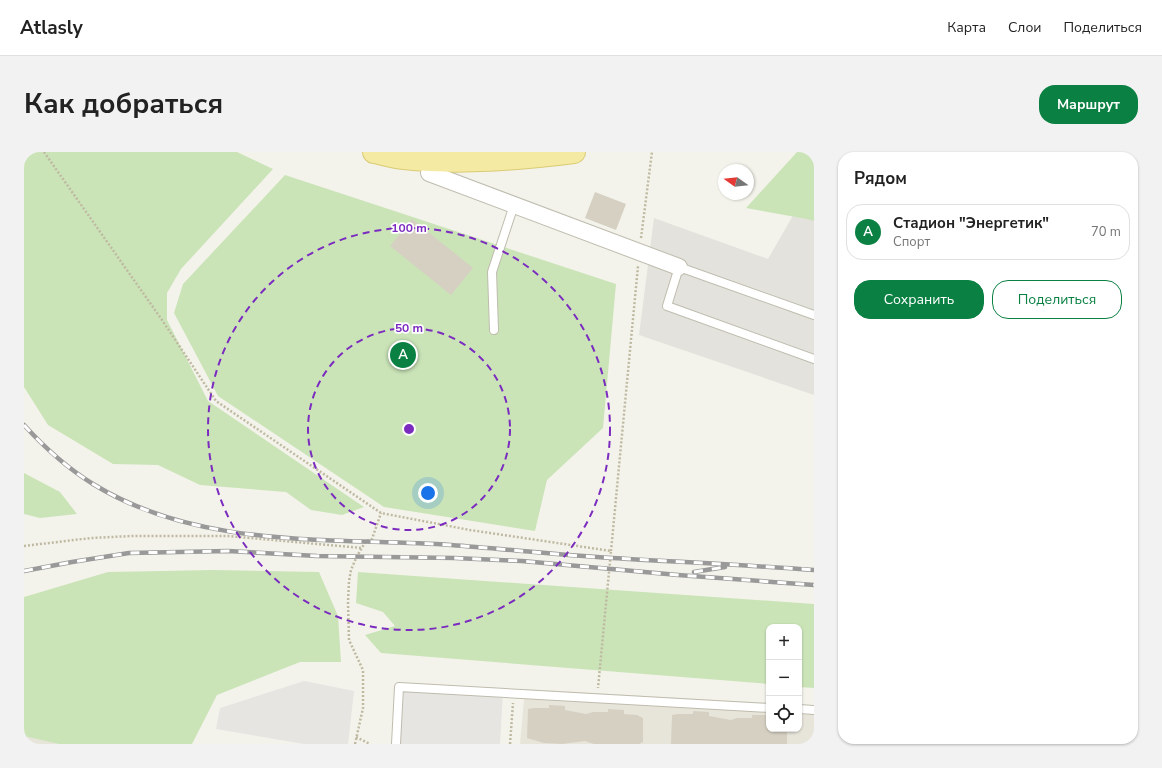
<!DOCTYPE html>
<html lang="ru">
<meta charset="utf-8">
<style>
body{margin:0;font-family:"Nunito Sans",sans-serif;background:#f2f2f2;color:#222}
.controls{position:absolute;right:12px;bottom:12px;display:grid;overflow:hidden;border-radius:8px;box-shadow:0 1px 3px #0004}
.controls button{width:36px;height:36px;display:grid;place-items:center;padding:0;border:0;border-bottom:1px solid #e0e0e0;background:#fff;color:#222;font:20px sans-serif}
.compass{position:absolute;left:694px;top:12px;width:36px;height:36px;border-radius:50%;background:#fff;box-shadow:0 1px 3px #0004;rotate:285deg}
.you{position:absolute;left:404px;top:341px;width:14px;height:14px;margin:-10px;border:3px solid #fff;border-radius:50%;background:#1a73e8;box-shadow:0 0 0 6px #1a73e833}
.badge{display:grid;place-items:center;width:26px;height:26px;border-radius:50%;background:#0b8043;color:#fff;font-size:13px;font-weight:700}
.pin{position:absolute;translate:-50% -50%;border:2px solid #fff;box-shadow:0 1px 4px #0006}
.list{margin:0;padding:0;list-style:none}
h2{display:flex;justify-content:space-between;align-items:center;height:52px;margin:0;padding:0 16px;font-size:17px}
h2 small{font-size:13px;font-weight:400;color:#767676}
.list li{display:grid;grid-template-columns:26px 1fr auto;gap:12px;align-items:center;box-sizing:border-box;height:56px;margin:0 8px 8px;padding:0 8px;border:1px solid #e0e0e0;border-radius:16px}
.list b{display:block;font-size:15px;white-space:nowrap}
.list p{margin:0;font-size:13px;white-space:nowrap;color:#767676}
.list em{font-size:13px;font-style:normal;color:#767676}
.actions{display:flex;gap:8px;padding:12px 16px}
.actions a{flex:1;padding:9px 0;border:1px solid #0b8043;border-radius:16px;text-align:center;font-size:14px;color:#0b8043}
.actions .main{background:#0b8043;color:#fff}
.icon{flex:none;width:22px;height:22px;fill:none;stroke:currentColor;stroke-width:2;stroke-linecap:round;stroke-linejoin:round}
.map{position:relative;flex:none;width:790px;height:592px;overflow:hidden;border-radius:16px}
header{display:flex;align-items:center;gap:24px;box-sizing:border-box;height:56px;padding:0 20px;background:#fff;border-bottom:1px solid #e0e0e0}
header strong{font-size:19px}
nav{display:flex;gap:22px;margin-inline-start:auto;font-size:14px}
.intro{display:flex;align-items:center;justify-content:space-between;box-sizing:border-box;height:96px;padding:0 24px}
h1{margin:0;font-size:28px}
.button{padding:10px 18px;border-radius:16px;background:#0b8043;color:#fff;font-size:14px;font-weight:700}
main{display:flex;gap:24px;padding:0 24px}
aside{flex:1;background:#fff;border-radius:16px;box-shadow:0 1px 3px #0004}
.map>svg:first-child{display:block}
.residential{fill:#e7e5da}
.industrial{fill:#e4e2dc}
.green{fill:#cae4b8}
.parking{fill:#e6e5e2}
.building{fill:#d5d0c2}
.lines{fill:none;stroke-linecap:round;stroke-linejoin:round}
.service-casing{stroke:#bfbcae;stroke-width:10}
.minor-casing{stroke:#bfbcae;stroke-width:18}
.primary-casing{stroke:#d9cb74;stroke-width:24}
.path{stroke:#bfb9a1;stroke-width:2.5;stroke-dasharray:2 2;stroke-linecap:butt}
.service{stroke:#fff;stroke-width:8}
.minor{stroke:#fff;stroke-width:16}
.primary{stroke:#f5eaa3;stroke-width:22}
.rail-casing{stroke:#999;stroke-width:4.5}
.rail{stroke:#fff;stroke-width:3;stroke-dasharray:9;stroke-linecap:butt}
.ring{fill:none;stroke:#7b2cbf;stroke-width:2;stroke-dasharray:7 5}
.centre{fill:#7b2cbf;stroke:#fff;stroke-width:2}
.ring-label{font-size:12px;text-anchor:middle;font-weight:bold;fill:#7b2cbf;stroke:#fff;stroke-width:3.5;stroke-linejoin:round;paint-order:stroke}
</style>
<header>
<strong>Atlasly</strong>
<nav><a>Карта</a><a>Слои</a><a>Поделиться</a></nav>
</header>
<div class="intro"><h1>Как добраться</h1><a class="button">Маршрут</a></div>
<main>
<div class="map">
<svg width="790" height="592" viewBox="0 0 790 592">
<rect width="100%" height="100%" fill="#f4f3eb"/>
<g class="residential">
<path d="M501,537L745,551V577H775V553L790,554V592H496Z"/>
<path d="M0,583L36,592H0Z"/>
</g>
<path class="industrial" d="M771,60L790,67V243L615,183L630,66L744,107Z"/>
<g class="green">
<path d="M0,0H213L249,17L157,117L143,141V168L184,249L340,355L318,363L287,358L262,340L176,333L134,313L89,312L24,273L0,235Z"/>
<path d="M773,0H790V69L783,67L722,56Z"/>
<path d="M261,23L592,132L579,276L523,328L511,379L360,355L194,244L150,161L159,132Z"/>
<path d="M0,321L36,340L53,362L16,366L0,362Z"/>
<path d="M188,418L295,420L314,464L317,510H276L193,543L168,592H35L0,584V445L84,420Z"/>
<path d="M334,420L790,452V536L775,535V475H745V532L357,501L341,483L371,474L359,460L332,451Z"/>
</g>
<g class="parking">
<path d="M280,529L330,539L324,592H280L192,577L196,556Z"/>
<path d="M375,535L479,540L476,592H372Z"/>
</g>
<g class="building">
<path d="M571,40L602,52L592,78L561,66Z"/>
<path d="M388,67L449,116L427,143L366,94Z"/>
<path d="M525,553L541,554V558L562,562L569,560H584V557L600,558V562L613,563L619,566V590L615,592H570L561,589L538,592L520,591L503,586L504,557L510,556H525Z"/>
<path d="M669,559L685,560V564L707,568L713,566H728V563H744L745,577H763V592H647L648,563L654,562H669Z"/>
</g>
<g class="lines">
<defs>
<g id="service">
<path d="M790,163L655,115L643,154L790,207"/>
<path d="M470,178L468,120L490,53"/>
<path d="M775,557L790,558"/>
<path d="M372,592L375,535L745,556"/>
</g>
<path id="minor" d="M407,9L405,21L655,115"/>
<path id="primary" d="M350,0C360,2 370,5 380,6C436,12 494,7 550,0"/>
</defs>
<use href="#service" class="service-casing"/>
<use href="#minor" class="minor-casing"/>
<use href="#primary" class="primary-casing"/>
<g class="path">
<path d="M20,0L138,168L192,249L357,361L446,378L587,399L574,536"/>
<path d="M617,86L628,0"/>
<path d="M0,394L67,386L108,384H204L338,396"/>
<path d="M587,399L614,114"/>
<path d="M332,585L346,592"/>
<path d="M331,592L339,556V518L325,488L324,450L325,429L327,418L333,404L342,389L348,387L357,361"/>
<path d="M486,592L489,551"/>
</g>
<use href="#service" class="service"/>
<use href="#minor" class="minor"/>
<use href="#primary" class="primary"/>
<defs>
<g id="rail">
<path d="M0,273C20,295 43,316 69,332C176,398 307,385 427,393C481,397 534,403 588,406C655,410 723,413 790,418"/>
<path d="M0,419L48,410L105,401L204,399L293,404L430,406L498,409L654,423L790,433"/>
<path d="M670,420L701,415"/>
</g>
</defs>
<use href="#rail" class="rail-casing"/>
<use href="#rail" class="rail"/>
</g>
<g class="ring">
<circle cx="385" cy="277" r="101"/>
<circle cx="385" cy="277" r="201"/>
</g>
<circle cx="385" cy="277" r="6" class="centre"/>
<g class="ring-label">
<text x="385" y="80">100 m</text>
<text x="385" y="180">50 m</text>
</g>
</svg>
<div class="controls">
<button>+</button>
<button>−</button>
<button><svg class="icon" aria-label="locate" viewBox="0 0 24 24"><circle cx="12" cy="12" r="6"/><path d="M12 2v4M12 18v4M2 12h4M18 12h4"/></svg></button>
</div>
<svg class="compass" viewBox="-18 -18 36 36"><path d="M0-13l5 13h-10z" fill="#e53935"/><path d="M0 13l5-13h-10z" fill="#767676"/></svg>
<div class="you"></div>
<div class="pin badge" style="left:379px;top:203px">A</div>
</div>
<aside>
<h2>Рядом<small></small></h2>
<ul class="list">
<li><span class="badge">A</span><div><b>Стадион &quot;Энергетик&quot;</b><p>Спорт</p></div><em>70 m</em></li>
</ul>
<div class="actions"><a class="main">Сохранить</a><a>Поделиться</a></div>
</aside>
</main>
